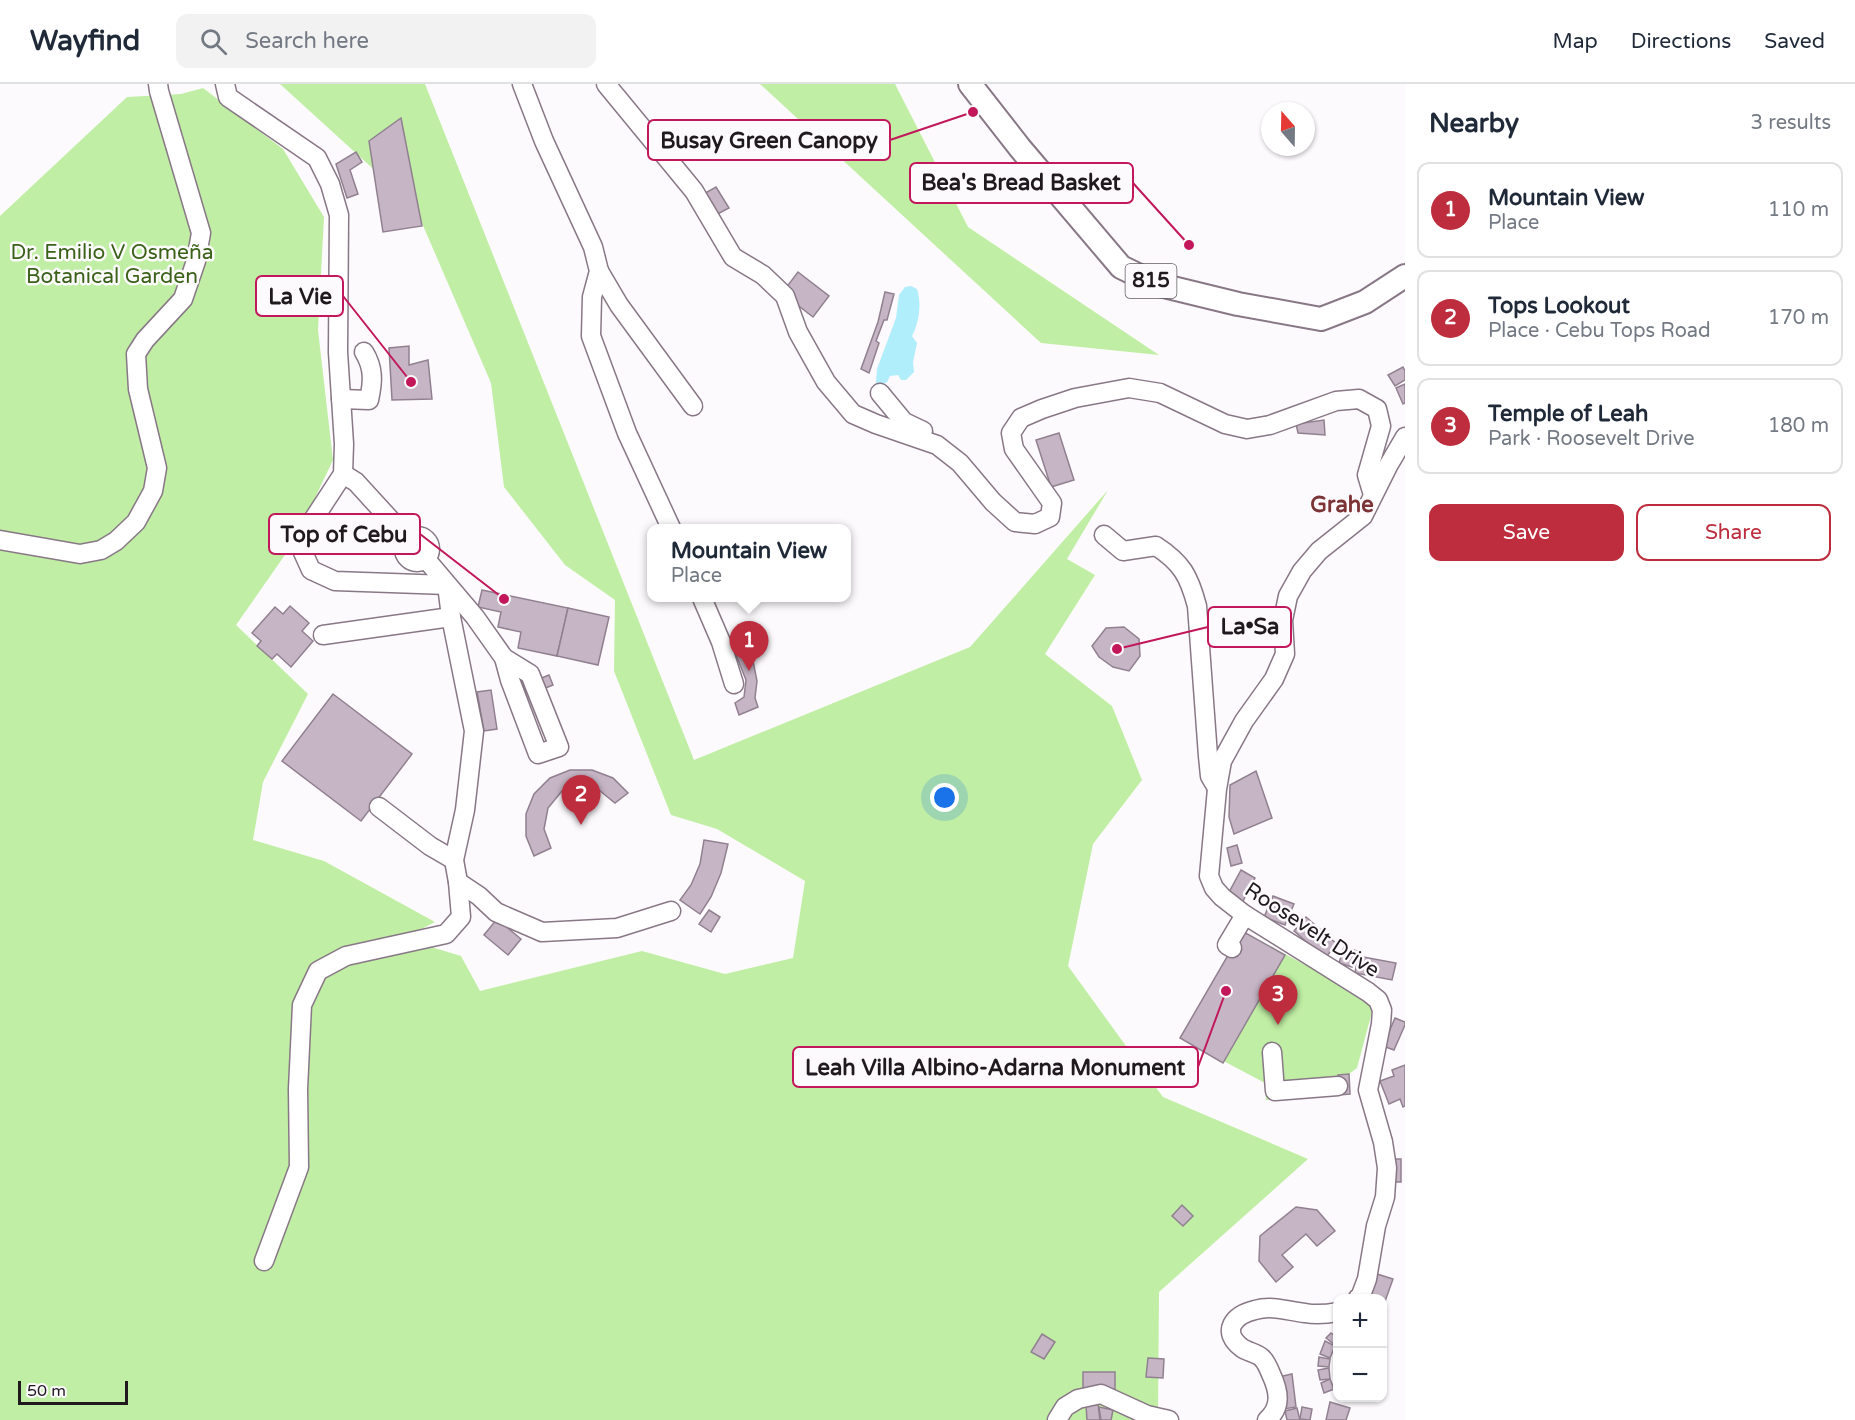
<!DOCTYPE html>
<meta charset="utf-8">
<style>
body{margin:0;font-family:"Varela Round",sans-serif;background:#f2f2f3;color:#1f2937}
.controls{position:absolute;right:18px;bottom:18px;display:grid;overflow:hidden;border-radius:12px;box-shadow:0 2px 4px #0004}
.controls button{width:54px;height:54px;display:grid;place-items:center;padding:0;border:0;border-bottom:2px solid #e0e1e3;background:#fff;color:#1f2937;font:30px sans-serif}
.compass{position:absolute;left:1261px;top:18px;width:54px;height:54px;border-radius:50%;background:#fff;box-shadow:0 2px 4px #0004;rotate:340deg}
.scale{position:absolute;left:18px;bottom:15px;width:110px;box-sizing:border-box;padding-left:6px;border:3px solid #201a1f;border-top:0;font-size:16px;line-height:21px;white-space:nowrap;color:#201a1f;-webkit-text-stroke:4px #fdfafd;paint-order:stroke}
.you{position:absolute;left:945px;top:714px;width:21px;height:21px;margin:-15px;border:4px solid #fff;border-radius:50%;background:#1a73e8;box-shadow:0 0 0 9px #1a73e833}
.badge{display:grid;place-items:center;width:39px;height:39px;border-radius:50%;background:#be2d3e;color:#fff;font-size:20px;font-weight:700}
.pin{position:absolute;translate:-50% -50px;filter:drop-shadow(0 2px 3px #0008)}
.pin::after{content:'';position:absolute;top:32px;width:21px;height:18px;background:inherit;clip-path:polygon(0 0,100% 0,50% 100%)}
.popup{position:absolute;left:647px;top:440px;width:204px;height:78px;box-sizing:border-box;display:grid;place-content:center;border-radius:12px;background:#fff;filter:drop-shadow(0 2px 4px #0005);font-size:20px;white-space:nowrap;color:#747a83}
.popup b{font-size:22px;color:#1f2937}
.popup::after{content:'';position:absolute;left:50%;top:100%;margin-left:-12px;border:12px solid transparent;border-top-color:#fff}
.list{margin:0;padding:0;list-style:none}
h2{display:flex;justify-content:space-between;align-items:center;height:78px;margin:0;padding:0 24px;font-size:26px}
h2 small{font-size:20px;font-weight:400;color:#747a83}
.list li{display:grid;grid-template-columns:39px 1fr auto;gap:18px;align-items:center;box-sizing:border-box;height:96px;margin:0 12px 12px;padding:0 12px;border:2px solid #e0e1e3;border-radius:12px}
.list b{display:block;font-size:22px;white-space:nowrap}
.list p{margin:0;font-size:20px;white-space:nowrap;color:#747a83}
.list em{font-size:20px;font-style:normal;color:#747a83}
.actions{display:flex;gap:12px;padding:18px 24px}
.actions a{flex:1;padding:14px 0;border:2px solid #be2d3e;border-radius:12px;text-align:center;font-size:21px;color:#be2d3e}
.actions .main{background:#be2d3e;color:#fff}
.icon{flex:none;width:33px;height:33px;fill:none;stroke:currentColor;stroke-width:2;stroke-linecap:round;stroke-linejoin:round}
.map{position:relative;flex:none;width:1405px;height:1336px;overflow:hidden}
header{display:flex;align-items:center;gap:36px;box-sizing:border-box;height:84px;padding:0 30px;background:#fff;border-bottom:2px solid #e0e1e3}
header strong{font-size:28px}
nav{display:flex;gap:33px;margin-inline-start:auto;font-size:21px}
.search{width:420px;height:54px;background:#f2f2f3;display:flex;align-items:center;gap:15px;box-sizing:border-box;padding:0 21px;border-radius:12px;color:#747a83;font-size:22px}
main{display:flex}
aside{flex:1;background:#fff}
.map>svg:first-child{display:block}
.green{fill:#c0eea4}
.water{fill:#afeefa}
.building{fill:#c6b5c5;stroke:#918190;stroke-width:1.5}
.lines{fill:none;stroke-linecap:round;stroke-linejoin:round}
.minor-casing{stroke:#887886;stroke-width:21}
.major-casing{stroke:#887886;stroke-width:26}
.minor{stroke:#fff;stroke-width:18}
.major{stroke:#fff;stroke-width:22}
.labels{text-anchor:middle;dominant-baseline:central;stroke-width:5;stroke-linejoin:round;paint-order:stroke}
.shield{fill:#fdfafd;stroke:#625d62;stroke-width:1.5}
.shield-label{font-size:20px;font-weight:bold;fill:#201a1f}
.park-label{font-size:21px;fill:#396117;stroke:#fdfafd}
.street-label{font-size:21px;fill:#201a1f;stroke:#fdfafd}
.neighbourhood-label{font-size:22px;font-weight:bold;fill:#7b3336;stroke:#fdfafd}
.leader{fill:none;stroke:#c2185b;stroke-width:2}
.callout-dot{fill:#c2185b;stroke:#fdfafd;stroke-width:2}
.callout{fill:#fdfafd;stroke:#c2185b;stroke-width:2}
.callout-label{font-size:22px;text-anchor:middle;font-weight:bold;fill:#201a1f}
</style>
<header>
<strong>Wayfind</strong>
<div class="search"><svg class="icon" aria-label="search" viewBox="0 0 24 24"><circle cx="10" cy="10" r="6"/><path d="M15 15l6 6"/></svg>Search here</div>
<nav><a>Map</a><a>Directions</a><a>Saved</a></nav>
</header>
<main>
<div class="map">
<svg width="1405" height="1336" viewBox="0 0 1405 1336">
<rect width="100%" height="100%" fill="#fdfafd"/>
<g class="green">
<path d="M280,0H425L694,676L970,563L1108,406L1067,475L1095,491L1045,570L1112,622L1142,696L1093,760L1068,882L1163,1013L1308,1075L1159,1208L1158,1336H0V132L127,13L181,10L203,4L283,65L324,133L318,246L333,376L294,458L236,541L308,610L263,698L253,756L324,777L435,838L359,877L428,862L461,872L480,907L642,867L725,890L793,874L805,797L717,745L671,731L614,587L615,516L565,481L504,403L491,299L415,123Z"/>
<path d="M760,0H895L968,143L1159,271L1041,259Z"/>
<path d="M1242,847L1367,914L1372,928L1357,984L1349,990L1350,1010L1266,1016L1265,999L1180,954Z"/>
</g>
<path class="water" d="M911,202L917,205C922,220 919,239 912,252L917,259L913,278L914,288L906,296H901L898,291L890,292L887,298L879,302L876,298L877,285L896,234L899,211L905,203Z"/>
<g class="building">
<path d="M401,34L422,142L383,148L369,57Z"/>
<path d="M356,68L362,78L350,86L358,110L347,114L336,80Z"/>
<path d="M716,103L729,124L712,133L700,112Z"/>
<path d="M798,188L829,212L813,233L782,209Z"/>
<path d="M885,208L894,210L887,236H884L876,257L879,259L869,289L861,285L878,238Z"/>
<path d="M409,262V281L428,276L432,315L392,316L389,264Z"/>
<path d="M1403,283L1405,287V296L1395,302L1388,291Z"/>
<path d="M1405,300V319L1403,320L1396,304Z"/>
<path d="M1324,336L1325,351L1298,349L1296,340Z"/>
<path d="M1059,349L1074,396L1051,403L1036,356Z"/>
<path d="M482,506L568,524L557,572L518,564L521,548L498,543L501,528L478,523Z"/>
<path d="M290,522L309,539L302,547L313,557L291,583L277,570L272,575L257,562L261,557L252,549L275,523L283,530Z"/>
<path d="M568,524L609,533L598,581L557,572Z"/>
<path d="M1124,543L1139,555L1140,572L1129,587L1113,583L1099,573L1092,562L1106,544Z"/>
<path d="M743,555L752,572L757,597L755,614L758,623L739,631L735,619L744,613L746,596L733,563Z"/>
<path d="M549,591L553,601L538,607L534,597Z"/>
<path d="M491,606L497,645L484,647L477,608Z"/>
<path d="M333,610L412,670L361,737L282,677Z"/>
<path d="M570,686H592L613,694L628,709L615,719L600,707L580,702L562,707L548,724L544,745L551,764L534,772L526,752V730L534,710L550,694Z"/>
<path d="M1256,687L1272,734L1234,750L1229,733L1230,701Z"/>
<path d="M704,756L728,760L721,789L711,813L700,830L680,816L691,801L700,780Z"/>
<path d="M1237,761L1242,779L1231,782L1227,764Z"/>
<path d="M1241,786L1255,794L1242,819L1227,812Z"/>
<path d="M1273,812L1294,820L1285,841L1264,833Z"/>
<path d="M709,826L720,833L711,848L699,840Z"/>
<path d="M1306,833L1337,860L1325,874L1294,847Z"/>
<path d="M497,835L521,855L508,871L484,851Z"/>
<path d="M1242,847L1285,871L1223,979L1180,954Z"/>
<path d="M1344,863L1357,867L1352,883L1339,879Z"/>
<path d="M1358,872L1396,879L1392,896L1355,889Z"/>
<path d="M1395,934L1405,938V941L1394,966L1383,962Z"/>
<path d="M1405,981V1022L1403,1023L1400,1015L1389,1020L1380,997L1394,992L1392,986Z"/>
<path d="M1349,990L1350,1010L1339,1011L1338,991Z"/>
<path d="M1391,1075H1401V1098H1390Z"/>
<path d="M1182,1121L1193,1132L1183,1142L1172,1132Z"/>
<path d="M1296,1123L1317,1126L1335,1147L1317,1162L1306,1150L1282,1171L1293,1183L1276,1198L1259,1177L1260,1152Z"/>
<path d="M1374,1189L1393,1195L1383,1223L1382,1214H1365Z"/>
<path d="M1331,1249L1338,1254L1335,1261L1326,1254Z"/>
<path d="M1042,1250L1055,1258L1044,1275L1031,1268Z"/>
<path d="M1325,1257L1335,1262L1330,1274L1320,1270Z"/>
<path d="M1319,1273L1330,1275L1329,1283L1318,1282Z"/>
<path d="M1148,1274L1164,1275L1163,1294L1146,1293Z"/>
<path d="M1329,1284L1330,1295L1320,1296L1318,1286Z"/>
<rect x="1083" y="1288" width="32" height="17"/>
<path d="M1292,1290L1296,1323L1284,1325L1278,1293Z"/>
<path d="M1330,1295L1334,1305L1324,1309L1321,1299Z"/>
<path d="M1330,1318L1350,1324L1346,1336H1326Z"/>
<path d="M1098,1320L1100,1336H1087L1086,1321Z"/>
<path d="M1099,1323L1113,1326L1111,1336H1101Z"/>
<path d="M1302,1323L1312,1325L1310,1336L1300,1335Z"/>
<path d="M1297,1324L1300,1336H1287L1285,1327Z"/>
</g>
<g class="lines">
<defs>
<g id="minor">
<path d="M225,0L228,13L317,74L330,100L339,131L338,268L344,360L343,390L309,442L302,466L311,486L335,497L447,501"/>
<path d="M522,0L544,57L593,163L599,187L592,213L591,252L627,349L671,444"/>
<path d="M606,0L694,107L733,173L763,191L785,212L798,248L826,298L853,330L876,340L937,361L960,379L993,418L1015,438L1035,440L1050,433L1052,419L1014,365L1011,349L1021,334L1042,325L1075,314L1129,304L1160,309L1225,340L1247,345L1270,341L1336,317L1359,315L1377,325L1381,342L1367,391L1373,411"/>
<path d="M599,187L619,221L693,322"/>
<path d="M880,309L904,338L923,347"/>
<path d="M341,315L369,316C373,298 374,284 364,268"/>
<path d="M343,390L356,398L408,455"/>
<path d="M1104,451L1123,467L1156,462C1182,479 1189,492 1197,522L1208,672L1210,692L1216,702"/>
<circle cx="417" cy="465" r="13"/>
<path d="M0,456L80,470L101,466L116,457L136,438L153,407L157,384L138,305L136,270L145,256L183,215L196,177L201,149L159,7L158,0"/>
<path d="M425,474L475,533L504,574L510,596L538,670L559,663L530,590L504,574"/>
<path d="M702,514L721,558L734,600"/>
<path d="M323,551L451,533"/>
<path d="M379,723L430,762L454,776"/>
<path d="M458,798L479,812L496,828L542,848L617,844L671,827"/>
<path d="M1232,864L1227,861L1245,831"/>
<path d="M1272,968L1275,1007L1338,1002"/>
<path d="M264,1177L299,1083L298,1005L302,921L318,887L346,872L446,850L461,833L458,798L454,776L465,726L474,647L451,533L447,501"/>
<path d="M1358,1214L1361,1211L1367,1195L1376,1142L1385,1113L1387,1084L1383,1058L1368,1006L1381,940L1382,926L1378,916L1368,908L1245,831L1222,813L1214,804L1209,792L1217,705L1222,677L1244,637L1274,595L1285,570L1283,536L1288,512L1302,487L1319,467L1363,432L1388,382L1405,353"/>
<path d="M1057,1336L1065,1323L1078,1315L1101,1310L1147,1331L1169,1336"/>
<path d="M1267,1336C1282,1323 1279,1307 1271,1290C1269,1285 1266,1278 1262,1274C1257,1269 1248,1268 1242,1264C1220,1247 1234,1231 1255,1226C1272,1221 1288,1227 1305,1229C1316,1231 1327,1230 1338,1228"/>
</g>
<path id="major" d="M970,0L1020,64L1121,183L1156,200L1238,220L1321,235L1365,218L1405,192"/>
</defs>
<use href="#minor" class="minor-casing"/>
<use href="#major" class="major-casing"/>
<use href="#minor" class="minor"/>
<use href="#major" class="major"/>
</g>
<g class="labels">
<rect class="shield" x="1125.5" y="180" width="51" height="34" rx="4.5"/>
<g class="shield-label">
<text x="1151" y="197">815</text>
</g>
<g class="park-label">
<text x="112" y="168">Dr. Emilio V Osmeña<tspan x="112" dy="24">Botanical Garden</tspan></text>
</g>
<g class="street-label">
<text transform="translate(1312 846) rotate(33)">Roosevelt Drive</text>
</g>
<g class="neighbourhood-label">
<text x="1342" y="421">Grahe</text>
</g>
</g>
<path class="leader" d="M973 28L890 56M1189 161L1133 99M411 298L343 212M504 515L420 450M1117 565L1208 543M1226 907L1198 983"/>
<g class="callout-dot">
<circle cx="973" cy="28" r="6"/>
<circle cx="1189" cy="161" r="6"/>
<circle cx="411" cy="298" r="6"/>
<circle cx="504" cy="515" r="6"/>
<circle cx="1117" cy="565" r="6"/>
<circle cx="1226" cy="907" r="6"/>
</g>
<g class="callout">
<rect x="648" y="36" width="242" height="40" rx="6"/>
<rect x="910" y="79" width="223" height="40" rx="6"/>
<rect x="256" y="192" width="87" height="40" rx="6"/>
<rect x="269" y="430" width="151" height="40" rx="6"/>
<rect x="1208" y="523" width="83" height="40" rx="6"/>
<rect x="793" y="963" width="405" height="40" rx="6"/>
</g>
<g class="callout-label">
<text x="769" y="64">Busay Green Canopy</text>
<text x="1021" y="106">Bea's Bread Basket</text>
<text x="300" y="220">La Vie</text>
<text x="344" y="458">Top of Cebu</text>
<text x="1250" y="550">La•Sa</text>
<text x="995" y="991">Leah Villa Albino-Adarna Monument</text>
</g>
</svg>
<div class="controls">
<button>+</button>
<button>−</button>
</div>
<svg class="compass" viewBox="-18 -18 36 36"><path d="M0-13l5 13h-10z" fill="#e53935"/><path d="M0 13l5-13h-10z" fill="#747a83"/></svg>
<div class="scale">50 m</div>
<div class="you"></div>
<div class="pin badge" style="left:749px;top:587px">1</div>
<div class="popup"><b>Mountain View</b>Place</div>
<div class="pin badge" style="left:581px;top:741px">2</div>
<div class="pin badge" style="left:1278px;top:941px">3</div>
</div>
<aside>
<h2>Nearby<small>3 results</small></h2>
<ul class="list">
<li><span class="badge">1</span><div><b>Mountain View</b><p>Place</p></div><em>110 m</em></li>
<li><span class="badge">2</span><div><b>Tops Lookout</b><p>Place · Cebu Tops Road</p></div><em>170 m</em></li>
<li><span class="badge">3</span><div><b>Temple of Leah</b><p>Park · Roosevelt Drive</p></div><em>180 m</em></li>
</ul>
<div class="actions"><a class="main">Save</a><a>Share</a></div>
</aside>
</main>
